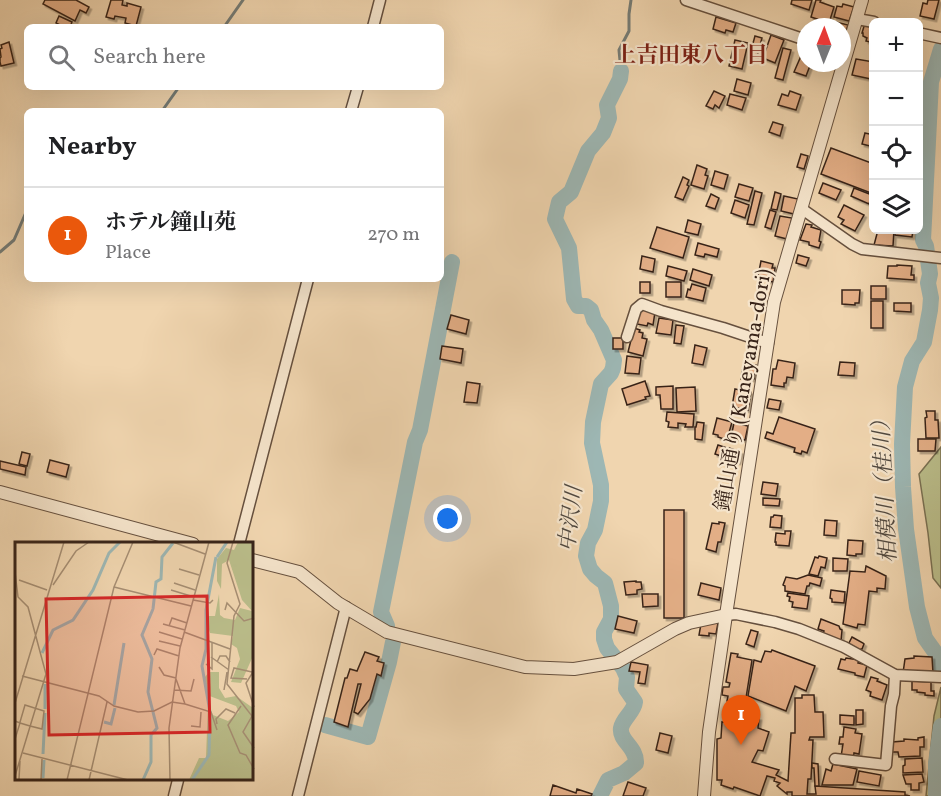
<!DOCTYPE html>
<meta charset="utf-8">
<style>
body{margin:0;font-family:Vollkorn,"Noto Serif JP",serif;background:#f6f6f6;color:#202124}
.controls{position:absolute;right:18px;top:18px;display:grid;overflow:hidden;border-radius:9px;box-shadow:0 6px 24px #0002}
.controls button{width:54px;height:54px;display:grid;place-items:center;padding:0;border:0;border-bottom:2px solid #e0e0e0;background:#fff;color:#202124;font:30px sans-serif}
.compass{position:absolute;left:797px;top:18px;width:54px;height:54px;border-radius:50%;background:#fff;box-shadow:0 6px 24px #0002;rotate:1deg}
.you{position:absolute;left:448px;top:519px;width:21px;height:21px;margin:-15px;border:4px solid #fff;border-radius:50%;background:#1a73e8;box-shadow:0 0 0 9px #1a73e833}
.badge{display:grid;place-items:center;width:39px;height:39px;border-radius:50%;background:#ea580c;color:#fff;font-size:20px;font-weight:700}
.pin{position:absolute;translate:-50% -50px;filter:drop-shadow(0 2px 3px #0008)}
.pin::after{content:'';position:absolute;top:32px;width:21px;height:18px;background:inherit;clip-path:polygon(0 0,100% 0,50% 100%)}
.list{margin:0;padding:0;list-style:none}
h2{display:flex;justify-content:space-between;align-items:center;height:78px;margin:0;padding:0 24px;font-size:26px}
h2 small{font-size:20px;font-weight:400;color:#757577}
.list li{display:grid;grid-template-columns:39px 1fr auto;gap:18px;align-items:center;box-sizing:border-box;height:96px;padding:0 24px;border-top:2px solid #e0e0e0}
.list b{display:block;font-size:22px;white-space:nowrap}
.list p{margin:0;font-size:20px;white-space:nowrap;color:#757577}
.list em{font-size:20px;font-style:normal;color:#757577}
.icon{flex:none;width:33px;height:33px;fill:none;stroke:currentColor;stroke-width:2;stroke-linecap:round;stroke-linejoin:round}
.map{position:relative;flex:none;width:941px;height:796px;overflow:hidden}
.search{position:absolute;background:#fff;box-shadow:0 6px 24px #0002;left:24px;top:24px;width:420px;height:66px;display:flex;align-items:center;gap:15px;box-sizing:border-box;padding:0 21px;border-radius:9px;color:#757577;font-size:22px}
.panel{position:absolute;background:#fff;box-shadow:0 6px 24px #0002;left:24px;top:108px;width:420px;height:174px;border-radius:9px}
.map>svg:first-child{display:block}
.green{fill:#babd8a;stroke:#797052;stroke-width:1.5}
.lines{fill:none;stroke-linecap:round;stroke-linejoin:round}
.stream{stroke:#757c76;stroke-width:3}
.river{stroke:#9db7b4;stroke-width:16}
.building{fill:#e3ae86;stroke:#382419;stroke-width:1.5;filter:url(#shadow)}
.minor-casing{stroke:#66503e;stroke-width:13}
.tertiary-casing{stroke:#66503e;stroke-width:14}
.minor{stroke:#f5e4cb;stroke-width:10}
.tertiary{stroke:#f5e4cb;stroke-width:12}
.labels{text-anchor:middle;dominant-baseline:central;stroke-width:4.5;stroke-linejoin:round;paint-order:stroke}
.street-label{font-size:21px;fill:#382419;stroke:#f5e4cb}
.neighbourhood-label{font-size:22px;font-weight:bold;fill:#7a1f14;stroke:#f5e4cb}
.water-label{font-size:22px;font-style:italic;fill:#514940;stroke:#f5e4cb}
.inset-river{fill:none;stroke:#9db7b4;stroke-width:3}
.inset-road{fill:none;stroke:#a68e73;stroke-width:1.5}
.view{fill:#d62828;fill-opacity:0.15;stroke:#d62828;stroke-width:3}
.inset-edge{fill:none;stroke:#382419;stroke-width:3}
</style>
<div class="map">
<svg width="941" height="796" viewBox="0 0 941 796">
<defs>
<filter id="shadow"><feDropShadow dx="2.5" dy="2.5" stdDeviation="0" flood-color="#0004"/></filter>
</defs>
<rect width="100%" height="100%" fill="#f0d5af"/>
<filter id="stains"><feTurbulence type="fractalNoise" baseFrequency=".00333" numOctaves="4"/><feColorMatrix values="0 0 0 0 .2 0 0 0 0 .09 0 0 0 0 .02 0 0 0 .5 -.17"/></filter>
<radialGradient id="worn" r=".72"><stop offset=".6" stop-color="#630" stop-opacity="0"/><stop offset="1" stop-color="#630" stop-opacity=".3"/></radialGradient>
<g class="green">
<path d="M941,447V588L933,578L928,533L919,474Z"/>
<path d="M941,687V796H926L934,716Z"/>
</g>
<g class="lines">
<g class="stream">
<path d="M224,27L243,0"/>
<path d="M621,71L619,50L629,31V14L631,0"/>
<path d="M162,111L179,87"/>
<path d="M0,252L14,240L27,210"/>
</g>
<g class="river">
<path d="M941,49L931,82L923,240L926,246L930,274L928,283L931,298L930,310L924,342L912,361L905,387L902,444L903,487L906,529L917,607L925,638L937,655L941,672"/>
<path d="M387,626L381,612L415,442L420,430L452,262"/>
<path d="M325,725L368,737L389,662L393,642"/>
<path d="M600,796L608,780L624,773L636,763C637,747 619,741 621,728C623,718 634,712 635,702L626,689L627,677L623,668L607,648L604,639V632L611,619V606L605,583L596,576L590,569L586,556L588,543L595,530L601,501V485L592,443L593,422L601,384L611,373L613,368L614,360L601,330L594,320L591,310L586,306H578L574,299L569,248L555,219L559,202L571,192L588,151L603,133L609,118L607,105L620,79L621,71"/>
<path d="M936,796V763L941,726"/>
</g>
</g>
<g class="building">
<path d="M45,0H76L89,7L86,13L80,10L75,21L43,4Z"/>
<path d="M111,0H123L122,5L127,6V3L141,7L136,26L125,23L126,18L115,16L114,19L106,17Z"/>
<path d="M792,0H812L809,10L791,4Z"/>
<path d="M816,0H821L820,2L834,7L829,23L811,17Z"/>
<path d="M928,0H939L934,19L920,16L923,3L927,4Z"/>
<path d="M843,4L854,7L849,21L834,17L837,6L842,7Z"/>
<path d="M59,16L72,22L70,27H64L56,23Z"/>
<path d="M716,17L736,23L733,32L726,30L725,33L713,29Z"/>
<path d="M832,21L848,25L844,39H842V27H831Z"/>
<path d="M865,23L874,25V43L866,41L867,38L863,36V33H862Z"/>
<path d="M771,35L784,40L775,63L763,58Z"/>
<path d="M755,36L762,38L757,56L750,54Z"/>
<path d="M735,40L748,43L742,69L729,66Z"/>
<path d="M9,42L14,63L1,66L0,62V58L1,57L0,49L2,48L1,45Z"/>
<path d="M803,43L806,44V63H811L806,76L794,72L801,56L804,57V55L803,54L801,49Z"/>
<path d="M783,48L791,50L783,80L775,78Z"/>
<path d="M856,59L874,62L871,79L852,75Z"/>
<path d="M737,79L751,83L748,95L734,91Z"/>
<path d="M714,91L725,96L719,108L715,105L713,109L706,106Z"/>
<path d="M790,91L801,95L796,110L778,105L782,94L788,96Z"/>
<path d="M730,94L746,98L742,110L727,105Z"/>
<path d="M773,122L783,125L780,136L769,132Z"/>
<path d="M865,133L874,135V147L862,144Z"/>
<path d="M831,148L874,164V186L871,193L821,174Z"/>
<path d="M801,154L808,156L804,169L797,167Z"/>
<path d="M697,165L707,169L705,175L708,176L704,189L691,185Z"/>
<path d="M715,171L728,175L724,189L711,185Z"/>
<path d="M683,177L689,180L687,185L689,186L683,200L675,197Z"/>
<path d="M823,183L841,190L836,200L819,193Z"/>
<path d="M739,184L753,188L749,201L735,197Z"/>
<path d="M854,188L872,195L869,204L851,196Z"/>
<path d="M755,191L762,193L754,225L747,224Z"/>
<path d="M775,192L781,194L777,210L771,209Z"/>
<path d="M711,194L719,198L715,209L706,206Z"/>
<path d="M784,196L798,199L794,214L781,211Z"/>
<path d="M735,200L749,205L745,218L731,213Z"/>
<path d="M844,205L864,215L855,231L841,224L844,220L838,217Z"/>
<path d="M770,210L776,212L771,229L765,227Z"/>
<path d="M780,216L792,218L787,239L775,236Z"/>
<path d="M688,220L701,224L698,235L685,232Z"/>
<path d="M806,224L812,225L811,227L821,230L819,241L821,242L819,248L809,245V242L800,240Z"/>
<path d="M657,227L689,237L683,258L650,248Z"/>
<path d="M878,230H894L893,246L874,245Z"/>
<path d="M895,230H913L912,237L895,235Z"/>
<path d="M698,243L719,249L717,257L705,254L704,257L695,255Z"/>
<path d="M798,255L809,258L806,266L796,263Z"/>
<path d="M642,256L655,259L653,272L640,269Z"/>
<path d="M761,261L773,264L772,268H775L773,282L765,280L766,278L758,276Z"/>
<path d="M897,265L912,266L911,275H914V280L887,278L888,266H897Z"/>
<path d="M668,266L687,271L684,281L666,276Z"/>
<path d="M693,269L712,275L709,286L690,280Z"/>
<rect x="640" y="282" width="10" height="11"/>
<rect x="666" y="282" width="15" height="15"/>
<path d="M692,284L706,288L703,301L686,297L688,289L690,290Z"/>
<rect x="871" y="286" width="15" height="13"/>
<path d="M842,290H860L859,303H855V305L842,304Z"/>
<rect x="871" y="301" width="12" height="27"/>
<path d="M894,303H911V312L894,311Z"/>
<path d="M641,307L655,312L653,325L648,323L647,326L637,324Z"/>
<path d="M451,315L469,320L466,334L447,329Z"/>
<path d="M659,318L673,320L671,335L656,333Z"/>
<path d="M676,325L684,326L681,344L674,343Z"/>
<path d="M634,328L640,330L639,332L643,333L642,338L647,339L643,356L628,352Z"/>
<rect x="613" y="338" width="10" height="11"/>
<path d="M695,345L707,348L703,365L692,363Z"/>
<path d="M442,346L463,349L461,363L440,359Z"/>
<path d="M627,356L641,358L639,374L625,373Z"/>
<path d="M778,360L795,363L793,378L787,377L786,383H784V387L771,385L773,369H776Z"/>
<path d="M840,362L855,363L854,376L838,375Z"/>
<path d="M745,363L756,365L754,379H741L742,370H744Z"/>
<path d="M645,381L650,396L645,397L646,399L627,405L622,389Z"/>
<path d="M467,382L480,384L477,403L464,402Z"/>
<path d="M673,386V409H661L660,395H656V387Z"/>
<path d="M695,387L696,411L677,412L676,388Z"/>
<path d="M735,389L751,392L748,410L732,407Z"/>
<path d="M769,399L781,401L779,410L767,408Z"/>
<path d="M926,411H935V420H938L939,438H926L925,418L927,417Z"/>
<path d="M667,412L694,414L693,427H685L686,424L678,423V428L668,427L669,422L666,421Z"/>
<path d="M779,417L815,429L807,453L802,451L801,454L794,452L795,448L765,438L767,432L773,434Z"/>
<path d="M717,418L732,422L727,440L718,437V435L713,434Z"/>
<path d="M697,422L704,423L702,440L695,439V427H696Z"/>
<path d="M734,423L748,426L745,440L731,437Z"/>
<path d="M918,439H936L935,451H918Z"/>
<path d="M718,445L727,448L724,457L715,454Z"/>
<path d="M729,448L741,452L738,462L726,458Z"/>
<path d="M22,452L30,454L27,466L19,464Z"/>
<path d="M50,460L69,465L66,477L47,472Z"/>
<path d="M0,461L26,467L25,475L0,469Z"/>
<path d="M763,482L778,484L776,496L761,494Z"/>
<path d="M763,498L780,499L779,506L763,505Z"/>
<rect x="664" y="510" width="20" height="108"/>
<path d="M774,515L782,516L781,528L770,527L771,517H773Z"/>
<path d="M825,520L837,521L836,536L824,535Z"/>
<path d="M719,522L725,523L721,542H718L716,552L706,549L712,523L719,524Z"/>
<path d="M785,531H791L789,546L776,545V542H775L776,533L785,534Z"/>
<path d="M848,540L863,541L862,554H856V556L847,555Z"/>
<path d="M819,556L827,558L825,568L821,567L818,576L809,574L815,557L818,558Z"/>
<path d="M833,558L848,559L847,571H833Z"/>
<path d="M866,566L886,576L885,589L877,588V592L869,591L865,625L858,624L857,628L843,624L850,571L865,572Z"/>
<path d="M808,575L822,578L820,586L810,583L809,586H807L805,594L785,591V586L783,585L786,577L797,579Z"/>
<path d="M636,581V582H641L642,589L637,590V594L626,595L624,582Z"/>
<path d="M701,583L721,588L719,600L698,595Z"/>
<path d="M831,590L845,592L844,603L832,602V599L830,598Z"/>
<path d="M788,593L809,596L807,609L792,607L793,602L789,601L790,597L787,596Z"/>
<path d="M642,594H658V606L643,607Z"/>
<path d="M618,616L637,621L634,633L615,629Z"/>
<path d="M821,619L839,626L840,629L842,630L841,641L823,634L824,631L818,629Z"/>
<path d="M718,623L716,634L709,633V636L699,635L701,624Z"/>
<path d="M751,630L758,632L754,647L746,644Z"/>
<path d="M852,637L863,643L864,644L862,649H861L860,651L848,645Z"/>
<path d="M772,650L815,666L806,691L795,686L786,711L748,696L754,660L761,662L765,651L771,652Z"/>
<path d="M365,652L379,657L377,661L384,663L381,676L377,674L370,699L358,714L354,712L361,684H358L348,727L334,722L345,678H347L350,669L357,671Z"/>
<path d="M731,653L738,654L737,657L752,660L745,704L727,701L728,696L722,695L723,687H729L730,683L726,682Z"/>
<path d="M914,656L932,657L933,673H903L905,659L914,658Z"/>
<path d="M846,658L859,660L858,663L867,665L864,677L855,675V673L838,669L841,659L845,660Z"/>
<path d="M631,662L648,665L645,684L638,683L640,672L629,671Z"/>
<path d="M871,677L878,679L877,681L887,685L882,700L870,696L871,692L866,690Z"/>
<path d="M912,681L931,682V691H934V696L925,695V693L917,692V690H912Z"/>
<path d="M802,695H814L815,712H823L824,737H810L809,740H813L811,779H808L807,794H816L815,786L905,792V795L910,796H792V792H787V794L777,786L780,783L774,781L775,778L767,776L760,796L734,787L733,789L721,785L722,780H717V739L721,738L722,722L728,723L730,712H727L728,705L746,706L745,712L748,713V719H749L750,712H756V718H759L758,728L769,732L763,751L758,750L752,762L779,770L776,775L788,781L791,733H795V698H802Z"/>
<path d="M856,710H863V724L856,725Z"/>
<path d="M840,715L854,716V725L840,724Z"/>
<path d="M844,727L856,729L855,733L862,734L859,754L854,753L853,759L841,757L843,744H839L840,737H843Z"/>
<path d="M660,733L672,736L668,753L656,750Z"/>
<path d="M924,737V747H920V756L899,757L898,752H892V742L904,741V739L918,740V738Z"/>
<path d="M922,758L923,772L903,773V766L905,765V759Z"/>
<path d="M812,763L818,764L819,786H815L814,768H812Z"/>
<path d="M833,764L857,769L853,785H822L826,769L831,771Z"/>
<path d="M859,771L881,775L879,786L857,782Z"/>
<path d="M922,774L924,782L919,783V790H911V784H906L903,775Z"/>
<path d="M628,782L646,788L643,796H623Z"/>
<path d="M553,785L576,793L577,789L592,794L591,796H550Z"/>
</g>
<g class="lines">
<defs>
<g id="minor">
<path d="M686,0L806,40"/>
<path d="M857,19L874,22"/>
<path d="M373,27L380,0"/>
<path d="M918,33L941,38"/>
<path d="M351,111L358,87"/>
<path d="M802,209L852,244L862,249L941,258"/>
<path d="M627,337L636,309L642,304L661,311L723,328L768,343"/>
<path d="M239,544L308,279"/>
<path d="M726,615L736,614L775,622L799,629L844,647L895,675L941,677"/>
<path d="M835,759L886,765L891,706L894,694L895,675"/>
<path d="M174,796L178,780"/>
<path d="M298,796L346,607"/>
</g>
<g id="tertiary">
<path d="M0,492L193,544"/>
<path d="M252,560L299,572L338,603L387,632L525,667L574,669L617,662L675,629L689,623L726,615"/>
<path d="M704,796L709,732L726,615L774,302L862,0"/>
</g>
</defs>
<use href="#minor" class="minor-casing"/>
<use href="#tertiary" class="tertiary-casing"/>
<use href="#minor" class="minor"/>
<use href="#tertiary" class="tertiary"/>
</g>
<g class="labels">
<g class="street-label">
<text transform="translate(744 390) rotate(-80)">鐘山通り (Kaneyama-dori)</text>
</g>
<g class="neighbourhood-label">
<text x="691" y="56">上吉田東八丁目</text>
</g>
<g class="water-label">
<text transform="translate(886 486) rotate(-93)">相模川（桂川）</text>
<text transform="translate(572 519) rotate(-83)">中沢川</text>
</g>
</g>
<g transform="translate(15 542)">
<rect width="238" height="238" fill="#f0d5af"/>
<path d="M223,0H238V114L226,141L216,140L225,117L222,106L216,102L218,94L195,91L192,81L193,74H200L204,52L205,73L209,76L220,78L225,66L237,69L227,58L214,18L207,22L206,47L202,39V17L211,6L219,8ZM194,130H204V146L210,156L221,154L238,166V238H174L184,216H191L193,161L198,173L213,179L224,170L221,164L192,153L190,135Z" fill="#babd8a"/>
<path class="inset-river" d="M202,15L212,0M138,67L141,40L146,37L147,15L158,1M27,111L38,88L58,78L78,48L94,11L105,0M30,142V167M99,163L109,101M89,180L96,182L100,166M28,212L30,171M28,236L29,218M128,238L136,220V193L142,186L133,150L137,117L127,93L138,67M177,238L194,213L195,170L187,124L191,107V68L201,15"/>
<path class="inset-road" d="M158,0L190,12M218,0L212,21L225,62L219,74L212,142L237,174L228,190L239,206M164,27L184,33M0,30L3,55L13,65L31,132L0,234M4,38L32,48M159,41L180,48M38,43L61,9L74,0M99,45L176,64M156,48L179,55M178,58L195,61L198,58M210,68L212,61L229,79L239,76M148,82L170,88M154,84L157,76L172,81M144,90L167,97M169,90L215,107M144,99L165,104M139,113L142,107L164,114M196,115L214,128M202,120L205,114H211L215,120M191,122L197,127V100M144,125L149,133L161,136M238,130L231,141L239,165M7,134L84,154L99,164L123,170L139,169L157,160L170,162L196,170L202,188M161,137L170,162M232,137L216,136L219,126L237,130M159,148L176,149L179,137M209,148L212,130M0,161L49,0M226,164L213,183L225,211L231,213L239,227M0,179L5,181L15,184L27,187L29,169L10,163L5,180V181L0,197M202,182L201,177L211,167L220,171M176,184L185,185L186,170M8,211L113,238M4,237L5,219M26,238L27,217M52,238L99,45L118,0M74,238L92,160M155,238L154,186L165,106L194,0"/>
<path class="view" d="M192,54L195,190L34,193L31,57Z"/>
<rect width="238" height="238" class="inset-edge"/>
</g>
<rect width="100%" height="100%" filter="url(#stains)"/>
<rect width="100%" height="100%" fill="url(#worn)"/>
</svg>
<div class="controls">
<button>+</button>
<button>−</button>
<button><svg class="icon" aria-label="locate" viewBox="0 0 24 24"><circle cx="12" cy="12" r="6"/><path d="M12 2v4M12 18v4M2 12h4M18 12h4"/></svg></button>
<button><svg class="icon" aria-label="layers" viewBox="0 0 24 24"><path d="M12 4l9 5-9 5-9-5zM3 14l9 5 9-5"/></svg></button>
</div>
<svg class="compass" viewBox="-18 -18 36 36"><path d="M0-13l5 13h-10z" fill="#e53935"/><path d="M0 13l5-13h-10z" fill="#757577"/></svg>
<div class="you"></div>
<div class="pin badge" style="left:741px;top:745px">1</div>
<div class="search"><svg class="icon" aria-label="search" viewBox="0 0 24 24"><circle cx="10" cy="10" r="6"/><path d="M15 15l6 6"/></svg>Search here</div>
<section class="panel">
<h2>Nearby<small></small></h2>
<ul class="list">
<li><span class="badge">1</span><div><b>ホテル鐘山苑</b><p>Place</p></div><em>270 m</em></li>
</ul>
</section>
</div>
